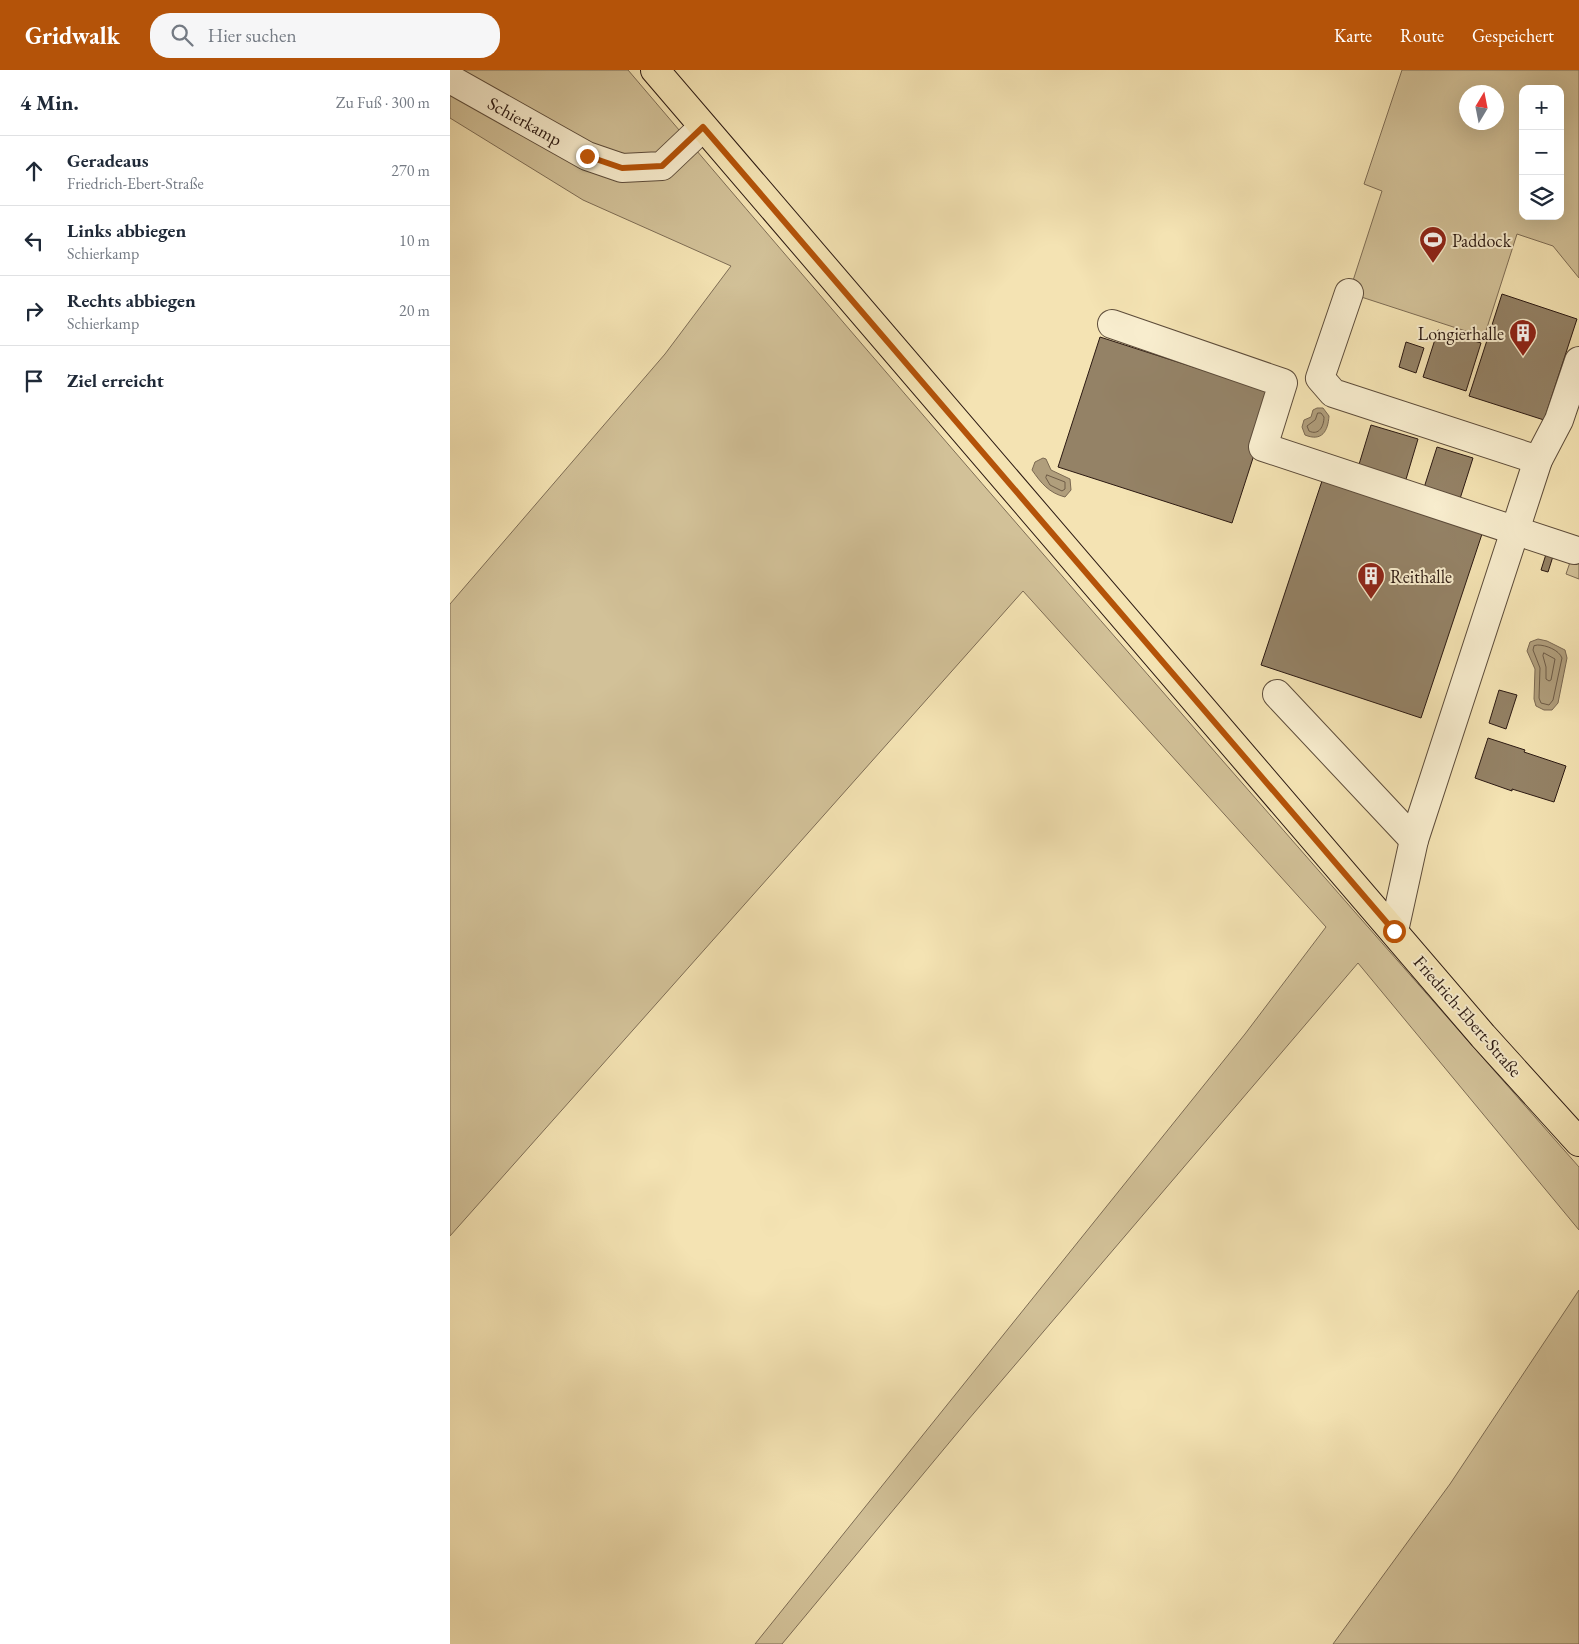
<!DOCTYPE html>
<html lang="de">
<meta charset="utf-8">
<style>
body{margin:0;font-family:"EB Garamond",serif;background:#f6f6f7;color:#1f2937}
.controls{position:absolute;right:15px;top:15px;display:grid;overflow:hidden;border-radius:10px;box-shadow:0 5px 20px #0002}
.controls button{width:45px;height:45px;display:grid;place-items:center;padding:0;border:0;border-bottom:1px solid #e0e1e3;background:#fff;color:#1f2937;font:25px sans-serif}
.compass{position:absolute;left:1009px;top:15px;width:45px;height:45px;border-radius:50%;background:#fff;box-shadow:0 5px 20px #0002;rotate:10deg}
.stop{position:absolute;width:15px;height:15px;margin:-11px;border:4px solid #b45309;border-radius:50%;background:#fff}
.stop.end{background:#b45309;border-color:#fff;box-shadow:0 1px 5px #0008}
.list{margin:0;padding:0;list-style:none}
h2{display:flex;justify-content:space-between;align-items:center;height:65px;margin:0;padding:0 20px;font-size:21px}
h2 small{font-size:16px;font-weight:400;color:#747a83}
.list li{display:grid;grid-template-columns:32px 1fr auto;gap:15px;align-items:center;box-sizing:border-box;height:70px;padding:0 20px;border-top:1px solid #e0e1e3}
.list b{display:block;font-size:19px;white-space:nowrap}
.list p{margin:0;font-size:16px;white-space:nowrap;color:#747a83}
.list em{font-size:16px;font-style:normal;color:#747a83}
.icon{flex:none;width:28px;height:28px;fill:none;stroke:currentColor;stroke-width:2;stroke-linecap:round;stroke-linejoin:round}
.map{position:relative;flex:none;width:1129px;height:1574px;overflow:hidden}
header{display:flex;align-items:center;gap:30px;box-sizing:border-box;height:70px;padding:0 25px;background:#b45309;color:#fff}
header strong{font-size:24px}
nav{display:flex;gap:28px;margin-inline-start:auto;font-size:18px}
.search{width:350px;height:45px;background:#f6f6f7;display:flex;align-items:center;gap:12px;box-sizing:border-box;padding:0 18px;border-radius:20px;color:#747a83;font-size:19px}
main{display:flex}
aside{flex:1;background:#fff}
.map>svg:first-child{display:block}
.green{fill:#d2c198;stroke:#7e6d55;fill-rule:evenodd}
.water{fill:#b09e7c;stroke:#7b6952}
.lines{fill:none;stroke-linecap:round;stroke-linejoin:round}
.shore{stroke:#6e5c47;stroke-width:1}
.building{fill:#948266;stroke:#2b1912}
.minor-casing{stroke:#5d4c3a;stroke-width:30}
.major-casing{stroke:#2b1912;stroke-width:30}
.minor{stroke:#f8edce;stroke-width:28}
.major{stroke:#f4e3b3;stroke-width:28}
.route{stroke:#b45309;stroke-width:6}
.labels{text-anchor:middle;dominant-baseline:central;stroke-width:4;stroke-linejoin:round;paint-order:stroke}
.street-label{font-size:18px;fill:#2b1912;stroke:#f8edce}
.poi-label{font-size:18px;fill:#2b1912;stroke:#f8edce;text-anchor:start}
</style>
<header>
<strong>Gridwalk</strong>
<div class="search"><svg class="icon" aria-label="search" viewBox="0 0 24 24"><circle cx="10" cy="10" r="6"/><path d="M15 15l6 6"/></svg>Hier suchen</div>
<nav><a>Karte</a><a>Route</a><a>Gespeichert</a></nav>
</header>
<main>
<aside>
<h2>4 Min.<small>Zu Fuß · 300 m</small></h2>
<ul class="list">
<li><svg class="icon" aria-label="ahead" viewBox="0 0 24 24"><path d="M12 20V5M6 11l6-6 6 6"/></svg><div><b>Geradeaus</b><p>Friedrich-Ebert-Straße</p></div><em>270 m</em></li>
<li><svg class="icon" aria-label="left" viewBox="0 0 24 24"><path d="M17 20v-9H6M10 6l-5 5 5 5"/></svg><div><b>Links abbiegen</b><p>Schierkamp</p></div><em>10 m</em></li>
<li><svg class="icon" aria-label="right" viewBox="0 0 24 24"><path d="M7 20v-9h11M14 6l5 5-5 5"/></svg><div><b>Rechts abbiegen</b><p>Schierkamp</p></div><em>20 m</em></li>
<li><svg class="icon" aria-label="arrive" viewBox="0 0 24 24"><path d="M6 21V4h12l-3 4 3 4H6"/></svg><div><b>Ziel erreicht</b></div></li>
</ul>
</aside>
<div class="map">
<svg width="1129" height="1574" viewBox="0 0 1129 1574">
<rect width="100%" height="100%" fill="#f4e3b3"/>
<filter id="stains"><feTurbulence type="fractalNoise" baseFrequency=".004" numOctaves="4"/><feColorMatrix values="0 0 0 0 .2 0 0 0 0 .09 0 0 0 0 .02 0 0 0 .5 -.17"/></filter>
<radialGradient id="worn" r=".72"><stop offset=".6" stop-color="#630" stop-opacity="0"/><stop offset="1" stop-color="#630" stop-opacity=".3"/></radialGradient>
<g class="green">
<path d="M0,0H178C491,369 809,734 1129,1097V1160L908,893L518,1350L332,1574H305L795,964L876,857L573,521L0,1166V534L215,284L281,196L133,130L0,48Z"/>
<path d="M952,0H1129V208L1103,176L1067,164L1034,267L899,223L932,121L914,114ZM1073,19H1110V146H1073ZM1016,22H1046V52H1016Z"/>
<path d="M1129,466V509L1116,504Z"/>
<path d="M1129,1220V1574H883L1000,1414Z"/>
</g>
<g class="water">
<path d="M867,338H873L879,346C878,361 872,372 855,365L852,357L854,350L861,347L863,340Z"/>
<path d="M593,388L596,389L601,400L620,409L621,420L615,427C599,423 591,413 582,400L585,392Z"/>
<path d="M1088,569L1097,571L1115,580L1117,588L1108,633L1102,640H1094L1086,636L1084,629L1085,599L1077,581L1080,572Z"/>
</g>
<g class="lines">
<g class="shore">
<path d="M868,343H871L874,347C874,356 869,366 859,361L857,356L865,350Z"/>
<path d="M597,405L615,412V419L612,421L600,415L596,408Z"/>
<path d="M1088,575C1096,575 1109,580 1112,588L1103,630L1099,635L1091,633L1089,628L1090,598L1083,580L1084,576Z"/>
<path d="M1094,583L1105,589L1101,610L1099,611L1096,609V597L1093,586Z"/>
</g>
</g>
<g class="building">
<path d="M1052,224L1127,249L1094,350L1019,326Z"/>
<path d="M988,260L1031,273L1016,321L973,307Z"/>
<path d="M650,267L824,323L782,453L608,397Z"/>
<path d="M956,272L974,278L966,303L949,297Z"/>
<path d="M921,355L968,369L954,416L907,401Z"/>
<path d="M987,377L1023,388L1008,435L972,424Z"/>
<path d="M872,411L1032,464L971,648L811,595Z"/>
<path d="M1098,478L1105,480L1098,502L1091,500Z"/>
<path d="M1049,620L1067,625L1056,659L1039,653Z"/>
<path d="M1038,668L1075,680L1074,682L1116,696L1104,732L1062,719V721L1025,708Z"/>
</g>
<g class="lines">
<defs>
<g id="minor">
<path d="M0,9L137,86L172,98L212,96L253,57"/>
<path d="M899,223L870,308L883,323L1088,390"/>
<path d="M662,254L833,313L813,377L1124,480"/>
<path d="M827,624L964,770"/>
<path d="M944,861L964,770L1088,390L1109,350L1129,291"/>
</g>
<path id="major" d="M205,0L1033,966L1129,1072"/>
</defs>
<use href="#minor" class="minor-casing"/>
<use href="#major" class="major-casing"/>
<use href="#minor" class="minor"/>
<use href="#major" class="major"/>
</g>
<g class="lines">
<path class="route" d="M137,86L172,98L212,96L253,57L944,861"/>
</g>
<defs>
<symbol id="stadium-pin" viewBox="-11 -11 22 30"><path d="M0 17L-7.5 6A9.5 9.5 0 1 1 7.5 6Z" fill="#8f2418" stroke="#f8edce"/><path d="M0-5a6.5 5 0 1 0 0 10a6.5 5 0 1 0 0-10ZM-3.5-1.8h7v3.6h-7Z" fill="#fff"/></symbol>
<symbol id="building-pin" viewBox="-11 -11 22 30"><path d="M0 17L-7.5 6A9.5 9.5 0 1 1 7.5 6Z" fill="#8f2418" stroke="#f8edce"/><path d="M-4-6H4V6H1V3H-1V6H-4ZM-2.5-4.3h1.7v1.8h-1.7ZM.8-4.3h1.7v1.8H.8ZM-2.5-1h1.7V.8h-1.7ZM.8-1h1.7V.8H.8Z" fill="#fff"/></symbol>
</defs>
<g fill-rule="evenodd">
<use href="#stadium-pin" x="967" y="154" width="32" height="43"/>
<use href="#building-pin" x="1057" y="247" width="32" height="43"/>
<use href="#building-pin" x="905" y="490" width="32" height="43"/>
</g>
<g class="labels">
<g class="street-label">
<text transform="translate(75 51) rotate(29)">Schierkamp</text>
<text transform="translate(1018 946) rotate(49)">Friedrich-Ebert-Straße</text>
</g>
<g class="poi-label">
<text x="1002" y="170">Paddock</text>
<text x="1054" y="263" text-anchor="end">Longierhalle</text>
<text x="940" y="506">Reithalle</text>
</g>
</g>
<rect width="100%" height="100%" filter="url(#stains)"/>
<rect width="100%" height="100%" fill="url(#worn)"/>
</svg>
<div class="controls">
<button>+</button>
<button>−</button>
<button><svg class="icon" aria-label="layers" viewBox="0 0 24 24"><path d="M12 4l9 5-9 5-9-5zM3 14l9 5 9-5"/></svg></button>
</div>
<svg class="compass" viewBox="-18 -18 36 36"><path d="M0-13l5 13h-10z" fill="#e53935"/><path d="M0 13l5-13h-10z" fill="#747a83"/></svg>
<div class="stop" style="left:944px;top:861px"></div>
<div class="stop end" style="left:137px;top:86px"></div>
</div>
</main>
